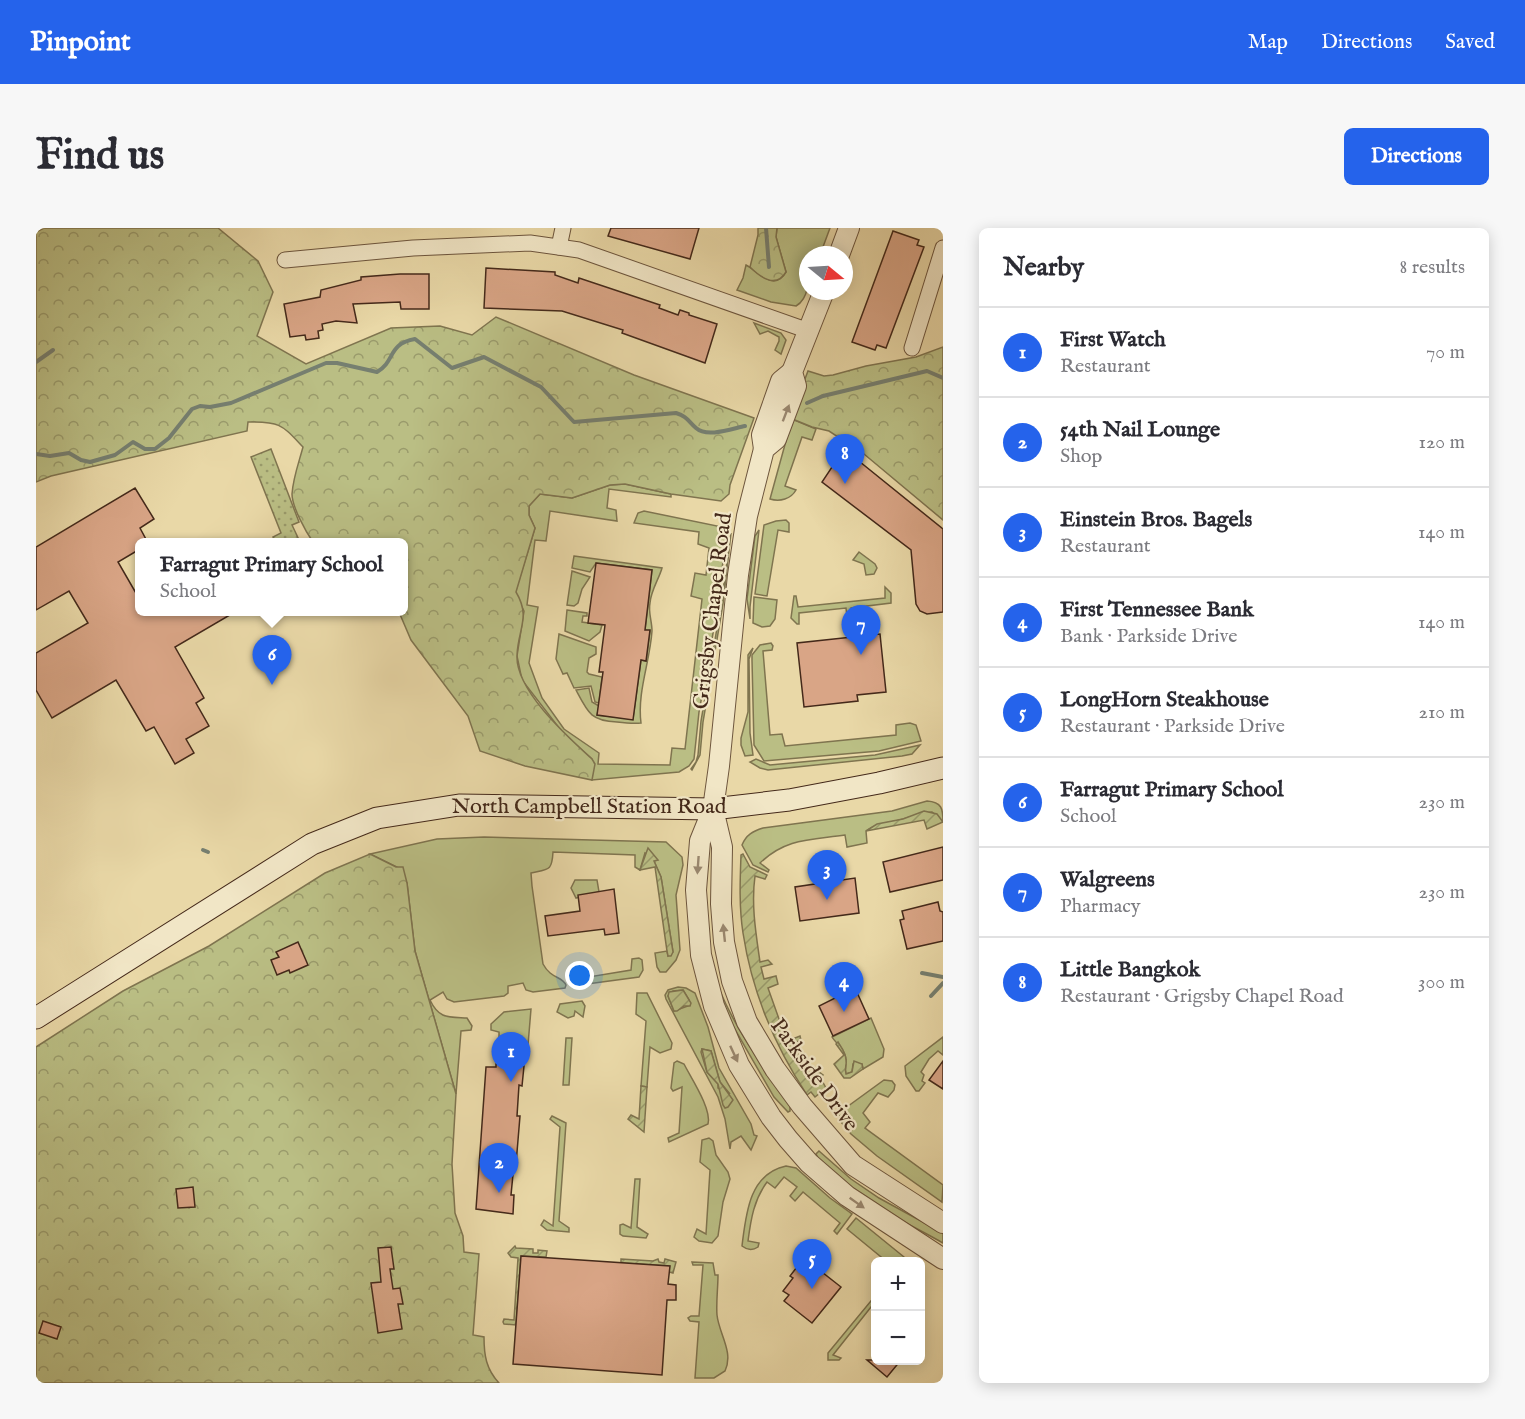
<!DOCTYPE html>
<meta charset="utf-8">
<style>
body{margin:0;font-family:"IM FELL English",serif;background:#f7f7f7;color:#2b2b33}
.controls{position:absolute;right:18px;bottom:18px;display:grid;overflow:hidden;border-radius:9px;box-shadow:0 3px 15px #0003}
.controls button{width:54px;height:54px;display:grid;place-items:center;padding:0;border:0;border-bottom:2px solid #e1e1e2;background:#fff;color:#2b2b33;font:30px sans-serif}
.compass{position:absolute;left:763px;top:18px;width:54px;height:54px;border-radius:50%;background:#fff;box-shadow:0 3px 15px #0003;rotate:108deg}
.you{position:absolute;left:544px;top:748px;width:21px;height:21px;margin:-15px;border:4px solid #fff;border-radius:50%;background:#1a73e8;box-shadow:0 0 0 9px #1a73e833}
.badge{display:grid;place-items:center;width:39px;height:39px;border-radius:50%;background:#2563eb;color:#fff;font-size:20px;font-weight:700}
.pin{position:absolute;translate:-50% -50px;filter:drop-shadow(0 2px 3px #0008)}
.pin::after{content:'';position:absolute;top:32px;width:21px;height:18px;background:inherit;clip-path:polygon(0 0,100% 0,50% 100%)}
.popup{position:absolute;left:99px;top:310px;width:273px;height:78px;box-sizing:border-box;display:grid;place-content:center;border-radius:9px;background:#fff;filter:drop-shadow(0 2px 4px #0005);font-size:20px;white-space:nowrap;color:#7c7c81}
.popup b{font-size:22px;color:#2b2b33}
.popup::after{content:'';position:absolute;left:50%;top:100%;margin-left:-12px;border:12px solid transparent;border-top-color:#fff}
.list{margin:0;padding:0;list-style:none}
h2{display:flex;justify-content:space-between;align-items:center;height:78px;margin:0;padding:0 24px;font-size:26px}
h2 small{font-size:20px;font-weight:400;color:#7c7c81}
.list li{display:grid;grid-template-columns:39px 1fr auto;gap:18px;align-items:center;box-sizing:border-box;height:90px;padding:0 24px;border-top:2px solid #e1e1e2}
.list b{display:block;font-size:22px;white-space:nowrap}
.list p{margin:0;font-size:20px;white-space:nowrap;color:#7c7c81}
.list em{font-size:20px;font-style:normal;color:#7c7c81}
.map{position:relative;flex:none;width:907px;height:1155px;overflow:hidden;border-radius:9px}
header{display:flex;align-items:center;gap:36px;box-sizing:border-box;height:84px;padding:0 30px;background:#2563eb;color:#fff}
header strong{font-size:28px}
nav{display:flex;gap:33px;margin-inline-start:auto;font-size:21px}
.intro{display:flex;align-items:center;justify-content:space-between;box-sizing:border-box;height:144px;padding:0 36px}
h1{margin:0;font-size:42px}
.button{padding:15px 27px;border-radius:9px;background:#2563eb;color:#fff;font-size:21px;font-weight:700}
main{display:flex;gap:36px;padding:0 36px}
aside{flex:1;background:#fff;border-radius:9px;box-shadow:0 3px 15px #0003}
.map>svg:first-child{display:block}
.grass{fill:#babe84;stroke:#7f744f;stroke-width:1.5;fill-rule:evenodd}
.forest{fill:url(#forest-crowns);stroke:#7f744f;stroke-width:1.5}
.park{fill:url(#park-dots);stroke:#7f744f;stroke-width:1.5}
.garden{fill:url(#garden-furrows);stroke:#7f744f;stroke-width:1.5}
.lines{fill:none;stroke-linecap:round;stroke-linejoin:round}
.stream{stroke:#767f70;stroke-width:4}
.building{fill:#d9a586;stroke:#44291a;stroke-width:1.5}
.minor-casing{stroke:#6d553d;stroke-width:17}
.tertiary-casing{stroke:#6d553d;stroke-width:22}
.secondary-casing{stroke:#44291a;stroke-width:23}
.minor{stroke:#f1e6c6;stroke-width:15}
.tertiary{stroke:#f1e6c6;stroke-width:20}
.secondary{stroke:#f1e6c6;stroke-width:21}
.oneway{fill:#9a8870}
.labels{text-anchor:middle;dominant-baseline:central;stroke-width:4.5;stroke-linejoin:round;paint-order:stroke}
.street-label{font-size:22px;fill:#44291a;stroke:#f1e6c6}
</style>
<header>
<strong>Pinpoint</strong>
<nav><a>Map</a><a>Directions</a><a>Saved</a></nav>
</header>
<div class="intro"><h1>Find us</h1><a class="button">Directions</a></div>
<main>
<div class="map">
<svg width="907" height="1155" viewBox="0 0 907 1155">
<defs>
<pattern id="forest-crowns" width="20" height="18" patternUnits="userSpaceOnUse" patternTransform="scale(1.5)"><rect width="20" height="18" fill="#babe84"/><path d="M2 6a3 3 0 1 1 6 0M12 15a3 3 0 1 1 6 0" fill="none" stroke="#999a6b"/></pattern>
<pattern id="park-dots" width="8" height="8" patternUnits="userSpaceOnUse" patternTransform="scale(1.5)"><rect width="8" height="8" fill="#babe84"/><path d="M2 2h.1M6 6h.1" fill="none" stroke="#999a6b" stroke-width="1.8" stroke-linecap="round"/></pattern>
<pattern id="garden-furrows" width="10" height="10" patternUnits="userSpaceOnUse" patternTransform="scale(1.5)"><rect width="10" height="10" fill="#babe84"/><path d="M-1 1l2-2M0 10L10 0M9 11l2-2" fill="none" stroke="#999a6b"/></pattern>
</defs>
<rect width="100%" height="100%" fill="#e9d8a7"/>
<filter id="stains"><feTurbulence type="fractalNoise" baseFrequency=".00333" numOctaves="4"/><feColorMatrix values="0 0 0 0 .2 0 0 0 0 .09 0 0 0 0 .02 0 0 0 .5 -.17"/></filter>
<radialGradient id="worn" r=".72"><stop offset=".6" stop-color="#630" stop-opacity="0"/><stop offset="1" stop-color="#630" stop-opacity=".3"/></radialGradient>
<g class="grass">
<path d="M741,0H794L784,27H772C772,43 776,69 760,78L735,74L701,62L707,50L710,37C722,43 738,65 750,44L740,9Z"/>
<path d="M718,95L745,105L750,112L745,126L739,122L743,113V109L732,103L724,106Z"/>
<path d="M756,191L780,201L776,212L766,209L749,258L760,262C755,271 744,274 734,271Z"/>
<path d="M589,256L635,266V269L573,261L571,280L580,282L581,293L514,283L510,313L499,312L491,377L502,379L493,435L506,470L528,501L563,525L562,536L634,537L636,520L649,521L666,371L655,368L659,345L670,347L673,320L662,316L663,304L598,295L602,285L608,283L691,300L681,383L663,484L658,531L653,538L643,544L556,552V531L527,505L486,452L481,428L488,383L479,365L499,300L493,287V278L504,266L536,270L574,257Z"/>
<path d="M750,292L753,295V304L742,302L731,368L719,366L728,297L740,293Z"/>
<path d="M723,302L714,379V391L711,371L719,308Z"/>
<path d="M695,305L687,376L667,494L664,527L656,542L655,541L660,534L662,527L665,493L685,377Z"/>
<path d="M823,324L839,336L841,340L838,346L830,347L828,336L817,332Z"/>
<path d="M538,328L626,340C623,351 615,362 614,375C612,384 616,393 616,403C614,434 601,464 605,495C598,496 589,495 581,494C555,493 552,485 540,462L553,460L556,474L563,478L561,487L597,491L605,432L610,433L614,403L609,402L616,342L560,335L554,344L536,340Z"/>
<path d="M536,343L554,349L546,361L542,375L538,378L531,377Z"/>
<path d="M849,359L855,365V375L815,380L814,391L811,389L810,380L763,385V396H761L755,390L758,368H760L762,379L849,370Z"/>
<path d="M718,369L741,372L739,391L734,398L726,399L717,395Z"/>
<path d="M531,382L551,385V388H547L546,394L566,397L564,404L553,413L529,403Z"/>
<path d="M523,406L560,419V426L553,430L551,444L553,446L566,449L563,475L559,474L555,458L538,460L531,445L527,446L520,431Z"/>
<path d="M735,415L737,418L736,422L727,423L734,507L746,506L749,518L860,507V497L874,495L880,497L885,513L843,523L728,533L718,517L716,432V427L724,417Z"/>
<path d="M717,420L713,431L714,505L717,527L709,528L705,517V510L712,484V427Z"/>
<path d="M884,517L876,526L866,528L732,542L724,540L714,534L720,531L734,537L839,527Z"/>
<path d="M891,573C906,574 907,581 907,594L896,584C885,585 877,588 867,591C852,596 845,593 830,603L831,615L811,619L809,607C775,612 750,610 724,635L733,642L732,644L717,637L706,617C710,607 717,603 727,600L856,583Z"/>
<path d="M448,609L630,614L646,629L647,637L640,667L644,722L640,732L630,744H624L621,739L619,725L631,723L632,728L637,724L625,649L618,633L621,632L609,625L604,642L599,639V627L517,624C516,643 513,641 495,645L496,658L507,736C515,751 526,748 530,757L529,760L497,764L490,762L487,755L472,758V765L468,768L418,774L411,771L407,764L394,772C403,791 412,789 431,790L436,798L435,802L425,803L420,866L379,723L371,655L361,639L334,626L401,611Z"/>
<path d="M539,652H561L563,664L540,670L535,660Z"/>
<path d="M603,730L606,732L607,742L603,749L551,756L546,755L544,751L546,738L551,739L553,749L595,742L596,731Z"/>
<path d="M642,759L650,760L659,765L672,799L683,840L715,896L718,907L721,908L715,922L705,908L695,914L694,921L689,891L682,869L630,771L629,767L632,762ZM647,762L653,772L652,778L638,783L632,768L637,763ZM666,821L675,823L684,854L694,866L682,860V856L671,844L665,824Z"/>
<path d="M684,763C702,806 728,839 754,877V883L752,884L738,869L689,784Z"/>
<path d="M601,765H611L636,815L635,821L624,825L614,819L611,859L605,858L610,793L600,786Z"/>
<path d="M546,773L549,778L547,789L539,783L538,788L532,790L521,784L524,776Z"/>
<path d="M495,781L492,817H489V823L463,820V804L455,802V796L468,784Z"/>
<path d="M835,790L848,821L847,829L827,841L826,836H817L816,844L810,846C808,840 811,837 810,832C809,820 800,816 796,809Z"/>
<path d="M907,809V827L902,823L893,831L885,844L888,847L886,853L889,855L883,863H880L870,848L869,838Z"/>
<path d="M530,810H536L533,857H527Z"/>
<path d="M641,833L648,836C655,850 676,881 672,896L633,914L632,910L643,905L646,859L637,863L635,860L638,835Z"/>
<path d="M848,852L856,853L859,857L858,862L852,869L842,865L827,885L834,894L829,900L907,957L906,974L841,928L815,906L805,894L807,891L802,886L804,884Z"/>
<path d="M516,888L530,895L523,993L533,1000V1004L511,1002L505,997L508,992L517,998L524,899L514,891Z"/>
<path d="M673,910L677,913L680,927L692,944L694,951L687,974L682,1008L676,1015L663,1013L658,1009L661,1001L670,1006L674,942L664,934L666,912Z"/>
<path d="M783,923L815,951L843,970L907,1005V1015C874,996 795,959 780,926Z"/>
<path d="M750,938L760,940L794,970L816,986L801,1006L798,1003L804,995L767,964L759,973L754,968L761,959L748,949L739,960L731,954C718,972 715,990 712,1013L723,1015L722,1019C716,1023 711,1022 706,1018C710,986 713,946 750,938Z"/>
<path d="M599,951H604L601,999L612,1006L610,1010L587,1008L584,1006V997L587,996L595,1000Z"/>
<path d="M820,990L868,1029L874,1033H850L811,1001Z"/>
<path d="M656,1034L677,1035L679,1047H682C682,1060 680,1074 681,1087C683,1106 698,1124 689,1143L678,1150H659L663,1094L654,1093L652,1090L655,1088H663L667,1037H657Z"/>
<path d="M839,1068V1074L797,1127L805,1130L803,1132H792V1125Z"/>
</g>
<g class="forest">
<path d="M8,0H182L222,33L237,64L221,108L270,136L355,100L404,98L436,107L460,89L598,147L718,190L694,257L693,266L685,273L635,266L589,256L574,257L536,270L504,266L493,278V287L499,300L480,364C495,389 482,401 481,427C479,462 532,509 556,531L559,536L556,552L489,538L444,523L432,488L375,412L363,384H368V314H277C270,304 256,279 256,266C257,250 263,234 267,219C245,196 245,194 212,194L211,203L15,248L0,254V4Z"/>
<path d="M722,0H741L740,9L750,44C740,61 724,49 714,39L722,7Z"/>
<path d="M907,119V292L828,226L793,203L776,199L754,190L772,143L788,148L797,147L830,138L880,129Z"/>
<path d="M334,626L360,639H367L371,655L379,723L420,866L416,936L419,985L427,1008L428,1024L443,1026L437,1107L448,1109C448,1127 450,1141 463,1155H0V819L87,763L173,718L289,645Z"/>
</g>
<path class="park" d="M235,221L263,294L256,297L264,314H240L237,309L245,305L215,229Z"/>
<g class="garden">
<path d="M888,583L901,586L907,594L891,601L888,592L830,603L841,596L867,591Z"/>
<path d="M612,620L622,632L618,633L625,649L637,724L635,728H632L631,723L619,639L604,642Z"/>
<path d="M707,626L714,639L731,647L729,651L719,648C715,677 720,706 724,734L732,732L736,736L725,739L728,751L740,748L742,756L732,760L743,791L754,812L764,808L765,812L756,817L776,849L783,844L787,847L784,849L790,860L779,869L775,864L771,867C738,817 716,764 707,705C703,679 704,653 705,627Z"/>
<path d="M647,762L655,775L654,778H648L641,783H638L632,768L633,764Z"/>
<path d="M802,814C805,819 810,825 810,832C811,837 808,840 810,846L816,844L818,833L826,836L827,841L814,850H808L798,836L808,827L800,816Z"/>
<path d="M666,821L675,823L684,854L697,872L692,879L689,880L687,877L682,856L671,844Z"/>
<path d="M605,858L611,859L608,904L592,891L595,887L603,891Z"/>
<path d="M479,1018L480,1020L497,1021V1025H502V1022L511,1023L510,1029L485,1028L480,1097L468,1096L467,1094L468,1091L478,1092L482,1030L475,1029L472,1025Z"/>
<path d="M585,1031L617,1033L622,1031L623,1034L628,1035L629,1031L640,1034L637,1045L633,1044V1038L585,1035Z"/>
</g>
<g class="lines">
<g class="stream">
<path d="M730,0L733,39"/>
<path d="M0,134L17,122"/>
<path d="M771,175L787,168L891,143L907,150"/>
<path d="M0,226L14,228L33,225L45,232L54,234L79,227L97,214L109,221H119L133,210L156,181L164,178L174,179L195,175L290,135H301L341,144C360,133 351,116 379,111L416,140L448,129L505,159L538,194L640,185C652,189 651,192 660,200C671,210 695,201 709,198"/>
<path d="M167,622L172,624"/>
<path d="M886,745L907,749"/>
<path d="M895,768L907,755"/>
</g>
</g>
<g class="building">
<path d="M575,0H663L654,31L572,8Z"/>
<path d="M857,3L883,12L881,17L888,19L850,120L841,117L839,122L816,114Z"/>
<path d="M450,40L519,44V47L542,55L543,50L624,77L623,80L642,87L644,82L653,85V87L681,96L669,135L586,105L587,102L526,83L448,80Z"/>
<path d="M364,46H393V81H365L364,74L317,76L321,95L300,93L286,96L287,102L282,103L283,110L270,112L269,107L254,109L248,76L284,69L285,62L325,52V49Z"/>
<path d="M808,221L907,301V384L891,386L884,383L880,376L875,322L786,254Z"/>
<path d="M99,260L118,291L104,300L112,315H104V321L82,334L104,372V384H199L139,419L168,470L160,475L173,498L150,511L158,525L139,536L118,499L110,503L80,452L16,490L0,462V425L52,395L33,363L0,382V319Z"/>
<path d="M560,335L616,342L609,402H614L610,433L605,432L597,492L561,487L567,444H563L569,397L552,395Z"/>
<path d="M844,406L850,464L821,467L822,473L768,479L761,415Z"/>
<path d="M907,619V652L854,664L847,634Z"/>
<path d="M819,650L823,685L764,693L759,659Z"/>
<path d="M578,661L583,705L569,707L568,701L512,708L509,688L544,683L542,667Z"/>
<path d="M902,674L904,683L907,684V713L871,721L864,692L868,691L866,683Z"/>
<path d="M262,714L272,737L254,745L253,742L241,747L235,732L243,729L240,724Z"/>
<path d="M819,760L833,791L797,808L783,778Z"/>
<path d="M907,833V861L893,852Z"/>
<path d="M460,836L488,838L486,858L483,857L481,888H484L480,936H478L475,967H478L477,986L440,981L450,839H460Z"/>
<path d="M157,959L159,979L142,980L140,961Z"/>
<path d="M355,1019L358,1041H354L357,1061L364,1060L367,1076H362L366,1101L342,1105L335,1055L345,1054L342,1020Z"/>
<path d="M485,1028L634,1038L632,1056L640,1057V1072H631L626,1147L477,1136Z"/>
<path d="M768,1030L805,1059L776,1095L748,1073L753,1067L747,1063L757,1050L754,1048Z"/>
<path d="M7,1093L25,1099L21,1111L3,1105Z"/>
<path d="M831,1132H865L851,1149Z"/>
</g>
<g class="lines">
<defs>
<g id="minor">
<path d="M523,19L527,0"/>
<path d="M249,32L377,20L494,15L543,22L773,103"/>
<path d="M876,120L907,20"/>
</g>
<g id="tertiary">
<path d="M803,27L813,0"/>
<path d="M788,63L756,144L760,158L740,211L728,221L711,288L702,347L683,538L677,581L664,613L660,662L665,727L678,778L703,837L735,889L752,911L773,935L811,968L907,1031"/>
<path d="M728,221L726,207L745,153L756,144"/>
<path d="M677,581L686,619L685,676L688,714L696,753L711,794L739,841L766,878L817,937L907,995"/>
</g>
<path id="secondary" d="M0,790L276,616L341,590L423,577L677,581L753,572L843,555L907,540"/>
</defs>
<use href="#minor" class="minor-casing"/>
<use href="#tertiary" class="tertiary-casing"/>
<use href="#secondary" class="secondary-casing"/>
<use href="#minor" class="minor"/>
<use href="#tertiary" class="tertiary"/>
<use href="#secondary" class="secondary"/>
</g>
<defs><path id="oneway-solid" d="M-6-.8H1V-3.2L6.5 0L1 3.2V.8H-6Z" transform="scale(1.5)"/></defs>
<g class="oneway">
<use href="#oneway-solid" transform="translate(750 185) rotate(-69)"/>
<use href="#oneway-solid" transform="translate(662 637) rotate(94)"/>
<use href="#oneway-solid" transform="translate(688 705) rotate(-96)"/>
<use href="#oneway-solid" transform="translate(698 826) rotate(65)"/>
<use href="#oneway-solid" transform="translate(821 975) rotate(35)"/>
</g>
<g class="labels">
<g class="street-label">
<text transform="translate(677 383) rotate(-83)">Grigsby Chapel Road</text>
<text x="553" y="579">North Campbell Station Road</text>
<text transform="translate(778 847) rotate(54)">Parkside Drive</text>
</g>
</g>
<rect width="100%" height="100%" filter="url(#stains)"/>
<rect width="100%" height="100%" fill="url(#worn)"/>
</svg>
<div class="controls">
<button>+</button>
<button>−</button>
</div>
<svg class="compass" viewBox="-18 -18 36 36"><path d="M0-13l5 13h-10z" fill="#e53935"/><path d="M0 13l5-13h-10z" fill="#7c7c81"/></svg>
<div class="you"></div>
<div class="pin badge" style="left:475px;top:854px">1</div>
<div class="pin badge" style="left:463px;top:965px">2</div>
<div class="pin badge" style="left:791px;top:672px">3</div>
<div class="pin badge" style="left:808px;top:784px">4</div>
<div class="pin badge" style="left:776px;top:1061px">5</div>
<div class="pin badge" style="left:236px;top:457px">6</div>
<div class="popup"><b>Farragut Primary School</b>School</div>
<div class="pin badge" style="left:825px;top:427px">7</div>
<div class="pin badge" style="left:809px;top:256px">8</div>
</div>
<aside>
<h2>Nearby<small>8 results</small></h2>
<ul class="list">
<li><span class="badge">1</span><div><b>First Watch</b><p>Restaurant</p></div><em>70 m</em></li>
<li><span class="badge">2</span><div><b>54th Nail Lounge</b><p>Shop</p></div><em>120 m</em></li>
<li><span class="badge">3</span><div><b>Einstein Bros. Bagels</b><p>Restaurant</p></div><em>140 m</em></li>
<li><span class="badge">4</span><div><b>First Tennessee Bank</b><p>Bank · Parkside Drive</p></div><em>140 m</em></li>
<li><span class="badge">5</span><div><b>LongHorn Steakhouse</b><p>Restaurant · Parkside Drive</p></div><em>210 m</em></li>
<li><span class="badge">6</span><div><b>Farragut Primary School</b><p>School</p></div><em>230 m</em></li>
<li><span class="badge">7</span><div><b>Walgreens</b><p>Pharmacy</p></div><em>230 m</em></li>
<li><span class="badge">8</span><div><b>Little Bangkok</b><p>Restaurant · Grigsby Chapel Road</p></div><em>300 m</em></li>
</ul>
</aside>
</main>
